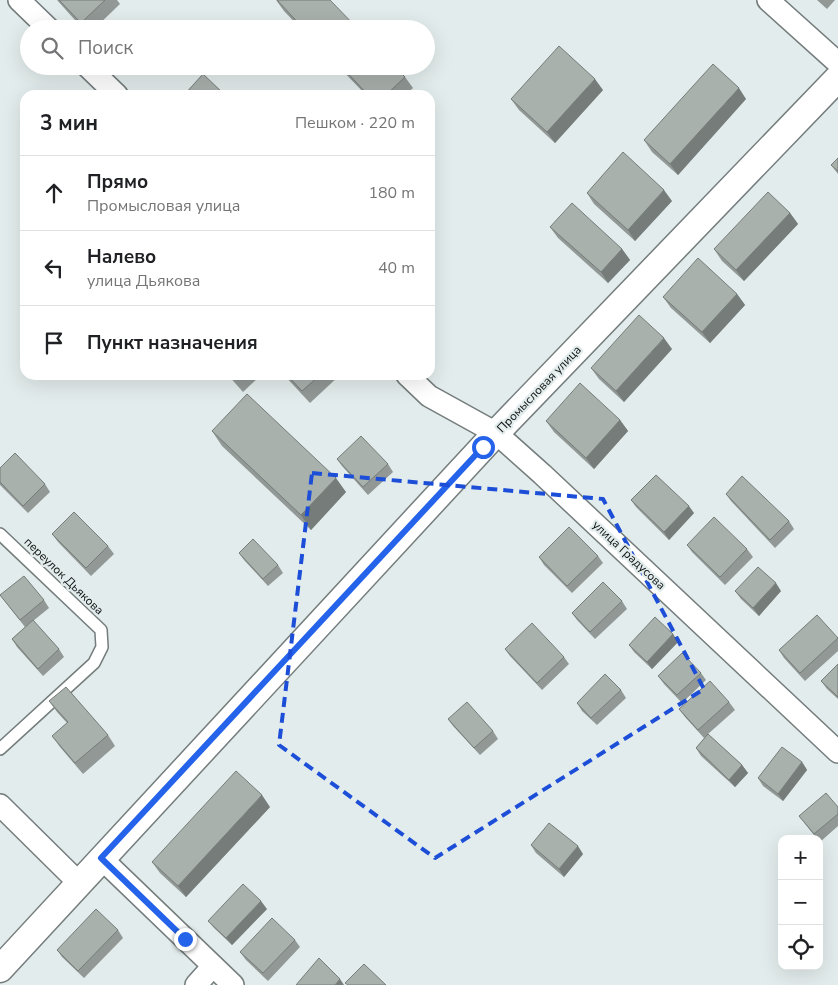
<!DOCTYPE html>
<html lang="ru">
<meta charset="utf-8">
<style>
body{margin:0;font-family:"Nunito Sans",sans-serif;background:#f2f2f2;color:#202124}
.controls{position:absolute;right:15px;bottom:15px;display:grid;overflow:hidden;border-radius:10px;box-shadow:0 5px 20px #0002}
.controls button{width:45px;height:45px;display:grid;place-items:center;padding:0;border:0;border-bottom:1px solid #e0e0e0;background:#fff;color:#202124;font:25px sans-serif}
.stop{position:absolute;width:15px;height:15px;margin:-11px;border:4px solid #2563eb;border-radius:50%;background:#fff}
.stop.end{background:#2563eb;border-color:#fff;box-shadow:0 1px 5px #0008}
.list{margin:0;padding:0;list-style:none}
h2{display:flex;justify-content:space-between;align-items:center;height:65px;margin:0;padding:0 20px;font-size:21px}
h2 small{font-size:16px;font-weight:400;color:#757577}
.list li{display:grid;grid-template-columns:32px 1fr auto;gap:15px;align-items:center;box-sizing:border-box;height:75px;padding:0 20px;border-top:1px solid #e0e0e0}
.list b{display:block;font-size:19px;white-space:nowrap}
.list p{margin:0;font-size:16px;white-space:nowrap;color:#757577}
.list em{font-size:16px;font-style:normal;color:#757577}
.icon{flex:none;width:28px;height:28px;fill:none;stroke:currentColor;stroke-width:2;stroke-linecap:round;stroke-linejoin:round}
.map{position:relative;flex:none;width:838px;height:985px;overflow:hidden}
.search{position:absolute;background:#fff;box-shadow:0 5px 20px #0002;left:20px;top:20px;width:415px;height:55px;display:flex;align-items:center;gap:12px;box-sizing:border-box;padding:0 18px;border-radius:28px;color:#757577;font-size:19px}
.panel{position:absolute;background:#fff;box-shadow:0 5px 20px #0002;left:20px;top:90px;width:415px;height:290px;border-radius:15px}
.map>svg:first-child{display:block}
.lines{fill:none;stroke-linecap:round;stroke-linejoin:round}
.service-casing{stroke:#747d7c;stroke-width:14}
.minor-casing{stroke:#747d7c;stroke-width:24}
.tertiary-casing{stroke:#747d7c;stroke-width:29}
.service{stroke:#fff;stroke-width:11}
.minor{stroke:#fff;stroke-width:21}
.tertiary{stroke:#fff;stroke-width:26}
.wall{fill:#919895}
.shaded-wall{fill:#767c79}
.building{fill:#a9b1ad;stroke:#767c79}
.route{stroke:#2563eb;stroke-width:6}
.marked{fill:none;stroke:#1d4ed8;stroke-width:4;stroke-dasharray:10 6;stroke-linejoin:round}
.labels{text-anchor:middle;dominant-baseline:central;stroke-width:4.5;stroke-linejoin:round;paint-order:stroke}
.street-label{font-size:12px;fill:#0d1010;stroke:#e3ecec}
</style>
<div class="map">
<svg width="838" height="985" viewBox="0 0 838 985">
<rect width="100%" height="100%" fill="#e3ecec"/>
<g class="lines">
<defs>
<path id="service" d="M0,534L101,630L102,647L94,663L0,749"/>
<g id="minor">
<path d="M19,0L49,29"/>
<path d="M768,0L838,63"/>
<path d="M87,66L117,95"/>
<path d="M407,375L429,396L496,433L542,474L838,752"/>
<path d="M0,805L79,883"/>
<path d="M101,858L233,985"/>
<path d="M196,985L213,966"/>
</g>
<path id="tertiary" d="M0,969L496,433L838,78"/>
</defs>
<use href="#service" class="service-casing"/>
<use href="#minor" class="minor-casing"/>
<use href="#tertiary" class="tertiary-casing"/>
<use href="#service" class="service"/>
<use href="#minor" class="minor"/>
<use href="#tertiary" class="tertiary"/>
</g>
<g class="wall">
<path d="M57,0H117L120,4L94,29H83Z"/>
<path d="M276,0L358,29H301L284,11Z"/>
<path d="M817,0H835L827,9Z"/>
<path d="M338,66H394L405,77L413,88L405,95H366Z"/>
<path d="M603,90L555,143L519,110L511,99Z"/>
<path d="M746,99L678,175L652,152L644,140Z"/>
<path d="M838,158V174L831,165Z"/>
<path d="M587,193L672,201L635,241L594,204Z"/>
<path d="M790,213L798,224L744,281L722,261L714,249Z"/>
<path d="M550,227L622,249L630,260L608,283L558,238Z"/>
<path d="M737,294L745,305L710,343L671,308L663,297Z"/>
<path d="M672,349L624,402L599,379L591,368Z"/>
<path d="M228,375H260V376L243,392Z"/>
<path d="M284,375H340L310,403Z"/>
<path d="M620,420L628,431L594,469L554,432L546,421Z"/>
<path d="M212,431L346,492L311,530L222,446Z"/>
<path d="M337,459L388,464L393,472L368,495L342,466Z"/>
<path d="M0,468L45,484L50,492L28,513L0,485Z"/>
<path d="M726,494L789,521L794,529L775,548L731,501Z"/>
<path d="M631,500L694,513L669,540L636,507Z"/>
<path d="M52,534L108,546L114,554L91,576L58,542Z"/>
<path d="M687,545L747,549L753,557L725,585L692,552Z"/>
<path d="M239,553L278,565L283,573L268,586L244,560Z"/>
<path d="M598,556L603,563L572,593L544,565L539,557Z"/>
<path d="M735,591H781L759,616L741,599Z"/>
<path d="M0,595L44,600L49,608L33,621L59,649L64,657L43,676L17,647L12,639L25,627Z"/>
<path d="M622,601L627,609L595,639L577,620L572,613Z"/>
<path d="M673,634L678,642L652,669L634,652L629,645Z"/>
<path d="M838,638V651L805,681L784,658L779,650Z"/>
<path d="M505,649L564,657L569,664L542,690L510,656Z"/>
<path d="M838,664V699L827,689L821,681Z"/>
<path d="M701,673L706,680L682,703L664,684L658,676Z"/>
<path d="M621,690L626,698L597,725L582,711L577,703Z"/>
<path d="M49,701L108,735L115,746L83,774L60,747L52,736L67,723L57,712Z"/>
<path d="M729,702L735,710L708,734L742,765L748,773L735,787L701,756L696,748L707,735L704,738L685,717L679,709Z"/>
<path d="M448,719L493,731L498,739L480,755L453,726Z"/>
<path d="M802,762L807,770L783,801L763,786L758,778Z"/>
<path d="M270,807L186,897L160,873L152,862Z"/>
<path d="M838,807V826L820,842L819,839H817L799,816Z"/>
<path d="M531,845L583,854L564,877L536,853Z"/>
<path d="M267,909L232,945L214,928L208,921Z"/>
<path d="M118,930L123,938L84,978L62,957L57,950Z"/>
<path d="M295,940L300,947L268,981L246,960L240,952Z"/>
</g>
<g class="shaded-wall">
<path d="M595,79L603,90L555,143L547,132Z"/>
<path d="M739,88L746,99L678,175L670,164Z"/>
<path d="M664,190L672,201L635,241L628,230Z"/>
<path d="M790,213L798,224L744,281L736,270Z"/>
<path d="M622,249L630,260L608,283L601,272Z"/>
<path d="M737,294L745,305L710,343L702,332Z"/>
<path d="M664,338L672,349L624,402L616,391Z"/>
<path d="M620,420L628,431L594,469L586,458Z"/>
<path d="M336,478L346,492L311,530L301,515Z"/>
<path d="M689,506L694,513L669,540L664,532Z"/>
<path d="M776,583L781,591L759,616L753,608Z"/>
<path d="M673,634L678,642L652,669L647,662Z"/>
<path d="M802,762L807,770L783,801L778,794Z"/>
<path d="M742,765L748,773L735,787L729,780Z"/>
<path d="M262,795L270,807L186,897L178,886Z"/>
<path d="M578,846L583,854L564,877L559,869Z"/>
<path d="M261,901L267,909L232,945L226,938Z"/>
<path d="M340,979L344,985H335Z"/>
</g>
<g class="building">
<path d="M59,0H105L81,23Z"/>
<path d="M277,0H330L358,29H304Z"/>
<path d="M559,46L595,79L547,132L511,99Z"/>
<path d="M713,64L739,88L670,164L644,140Z"/>
<path d="M341,66H394L405,77L386,95H368Z"/>
<path d="M203,74L225,95H184Z"/>
<path d="M623,152L664,190L628,230L587,193Z"/>
<path d="M838,158V171L831,165Z"/>
<path d="M768,192L790,213L736,270L714,249Z"/>
<path d="M572,203L622,249L601,272L550,227Z"/>
<path d="M698,258L737,294L702,332L663,297Z"/>
<path d="M639,315L664,338L616,391L591,368Z"/>
<path d="M231,375H242L235,380Z"/>
<path d="M287,375H320L302,391Z"/>
<path d="M580,383L620,420L586,458L546,421Z"/>
<path d="M247,394L336,478L301,515L212,431Z"/>
<path d="M361,436L388,464L363,487L337,459Z"/>
<path d="M15,453L45,484L23,506L0,482V468Z"/>
<path d="M656,475L689,506L664,532L631,500Z"/>
<path d="M742,476L789,521L770,540L726,494Z"/>
<path d="M74,512L108,546L86,568L52,534Z"/>
<path d="M714,517L747,549L720,577L687,545Z"/>
<path d="M569,527L598,556L567,586L539,557Z"/>
<path d="M253,539L278,565L263,579L239,553Z"/>
<path d="M758,567L776,583L753,608L735,591Z"/>
<path d="M24,576L44,600L20,620L0,595Z"/>
<path d="M603,582L622,601L590,632L572,613Z"/>
<path d="M817,615L838,638L800,673L779,650Z"/>
<path d="M655,617L673,634L647,662L629,645Z"/>
<path d="M33,620L59,649L38,669L12,639Z"/>
<path d="M532,623L564,657L537,683L505,649Z"/>
<path d="M682,653L701,673L677,695L658,676Z"/>
<path d="M838,664V697L821,681Z"/>
<path d="M605,674L621,690L591,718L577,703Z"/>
<path d="M710,681L729,702L698,730L679,709Z"/>
<path d="M66,687L108,735L75,763L52,736L68,722L49,701Z"/>
<path d="M467,702L493,731L474,748L448,719Z"/>
<path d="M708,734L742,765L729,780L696,748Z"/>
<path d="M782,747L802,762L778,794L758,778Z"/>
<path d="M236,771L262,795L178,886L152,862Z"/>
<path d="M826,793L838,807V814L814,834L799,816Z"/>
<path d="M549,823L578,846L559,869L531,845Z"/>
<path d="M243,884L261,901L226,938L208,921Z"/>
<path d="M96,909L118,930L78,971L57,950Z"/>
<path d="M272,918L295,940L263,973L240,952Z"/>
<path d="M319,958L340,979L335,985H296Z"/>
<path d="M364,964L386,985H348L345,983Z"/>
</g>
<g class="lines">
<path class="route" d="M185,939L101,858L483,447"/>
</g>
<path class="marked" d="M312,473L603,499L704,689L435,858L279,745Z"/>
<g class="labels">
<g class="street-label">
<text transform="translate(539 389) rotate(-46)">Промысловая улица</text>
<text transform="translate(629 555) rotate(43)">улица Градусова</text>
<text transform="translate(64 576) rotate(44)">переулок Дьякова</text>
</g>
</g>
</svg>
<div class="controls">
<button>+</button>
<button>−</button>
<button><svg class="icon" aria-label="locate" viewBox="0 0 24 24"><circle cx="12" cy="12" r="6"/><path d="M12 2v4M12 18v4M2 12h4M18 12h4"/></svg></button>
</div>
<div class="stop" style="left:483px;top:447px"></div>
<div class="stop end" style="left:185px;top:939px"></div>
<div class="search"><svg class="icon" aria-label="search" viewBox="0 0 24 24"><circle cx="10" cy="10" r="6"/><path d="M15 15l6 6"/></svg>Поиск</div>
<section class="panel">
<h2>3 мин<small>Пешком · 220 m</small></h2>
<ul class="list">
<li><svg class="icon" aria-label="ahead" viewBox="0 0 24 24"><path d="M12 20V5M6 11l6-6 6 6"/></svg><div><b>Прямо</b><p>Промысловая улица</p></div><em>180 m</em></li>
<li><svg class="icon" aria-label="left" viewBox="0 0 24 24"><path d="M17 20v-9H6M10 6l-5 5 5 5"/></svg><div><b>Налево</b><p>улица Дьякова</p></div><em>40 m</em></li>
<li><svg class="icon" aria-label="arrive" viewBox="0 0 24 24"><path d="M6 21V4h12l-3 4 3 4H6"/></svg><div><b>Пункт назначения</b></div></li>
</ul>
</section>
</div>
